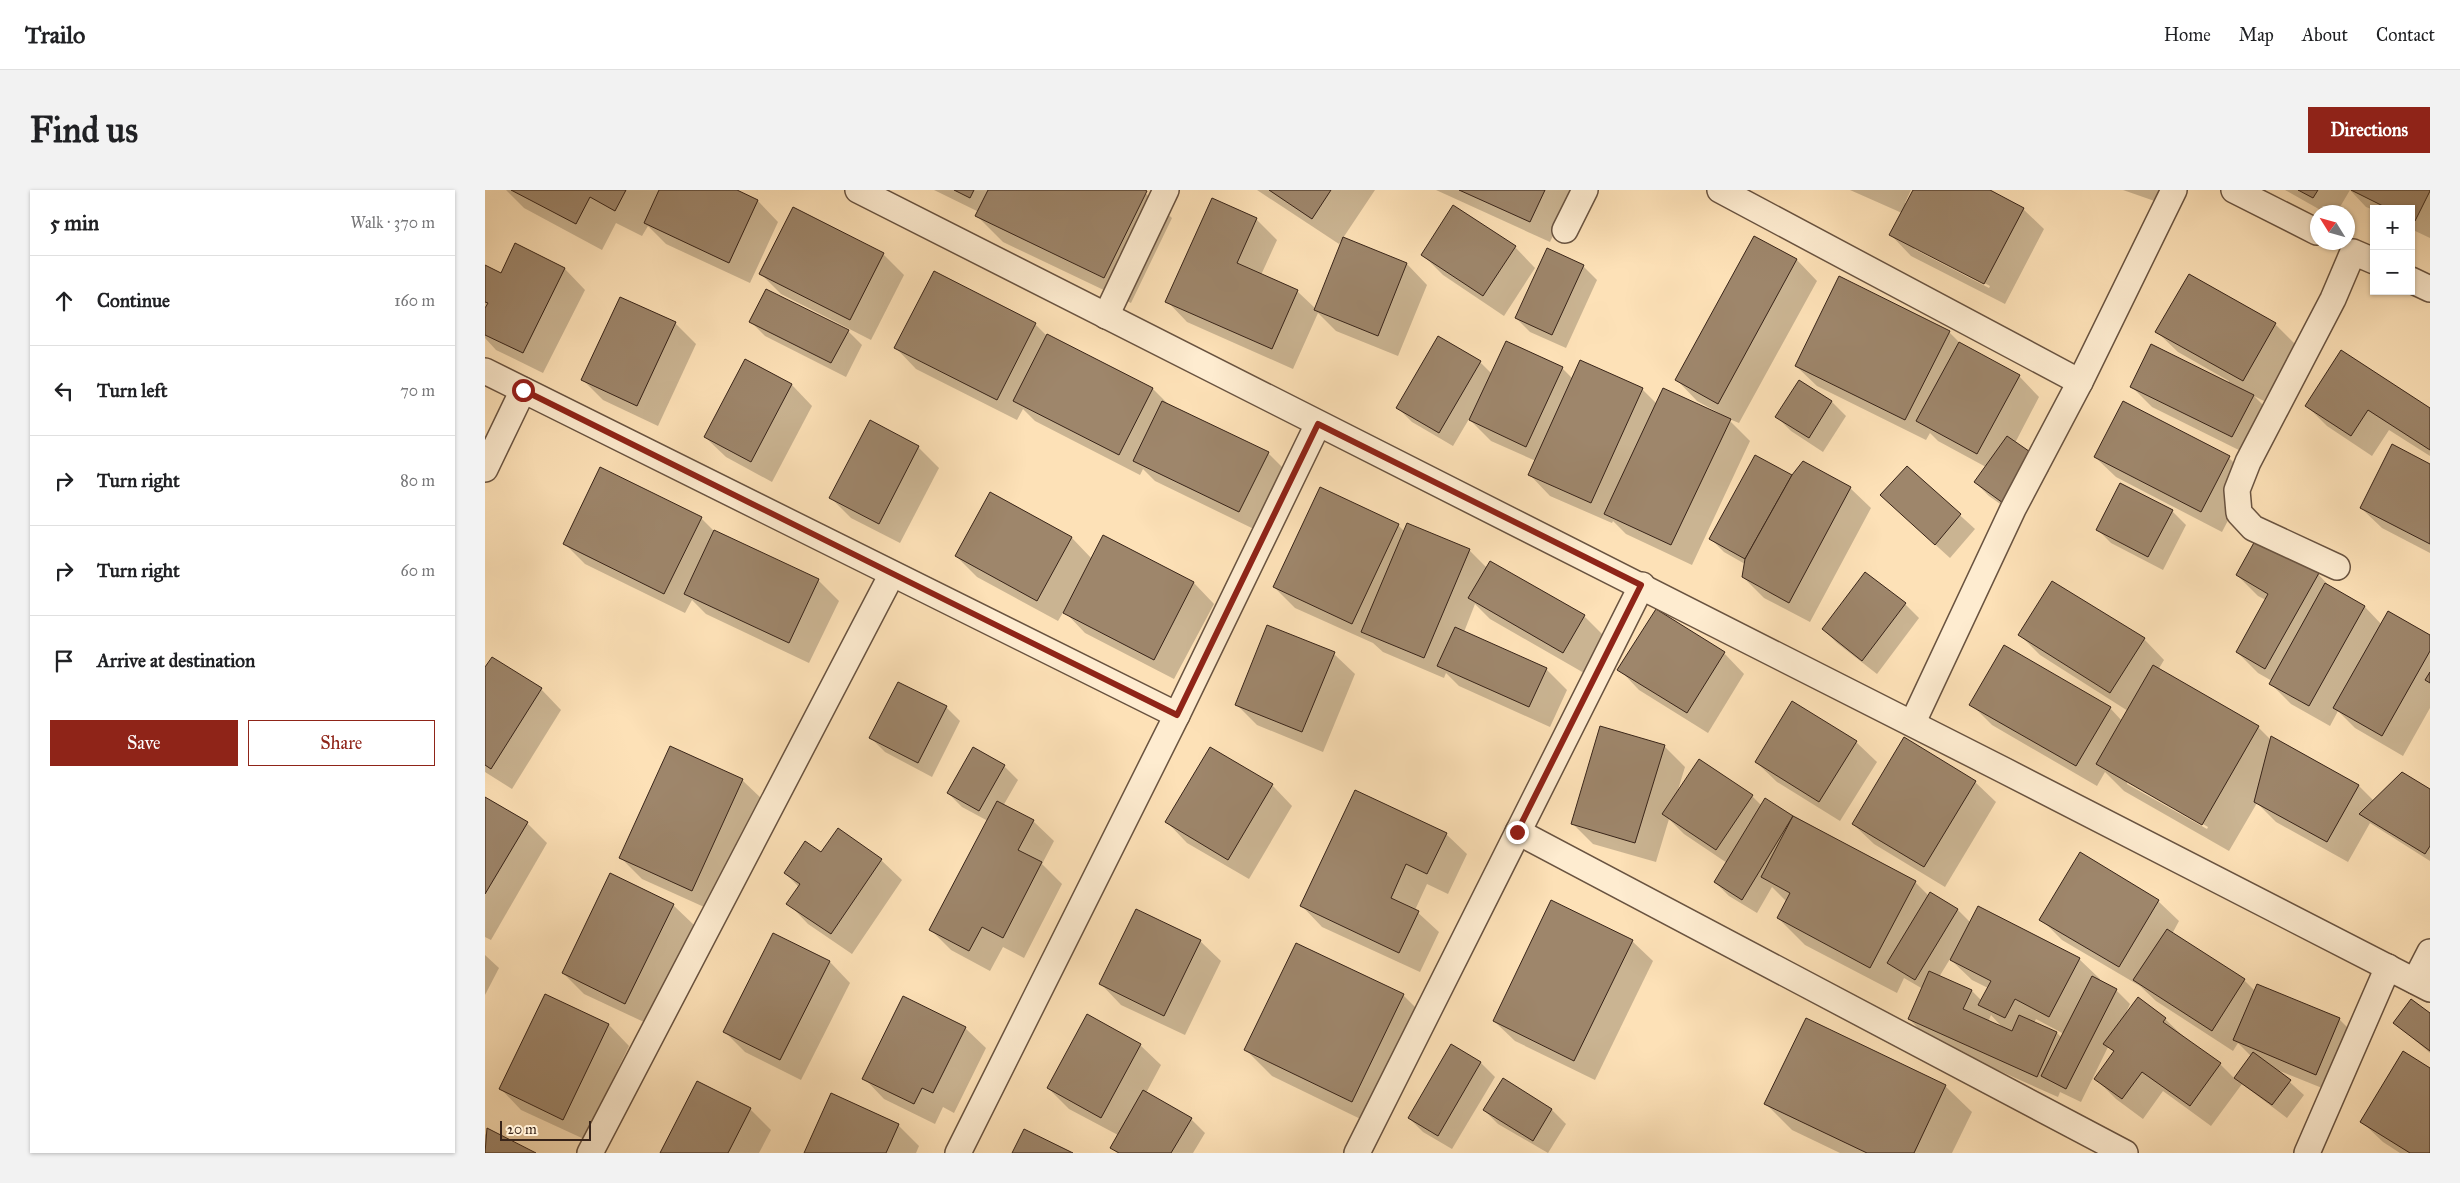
<!DOCTYPE html>
<meta charset="utf-8">
<style>
body{margin:0;font-family:"IM FELL Great Primer",serif;background:#f2f2f2;color:#202124}
.controls{position:absolute;right:15px;top:15px;display:grid;overflow:hidden;border-radius:0px;box-shadow:0 1px 4px #0004}
.controls button{width:45px;height:45px;display:grid;place-items:center;padding:0;border:0;border-bottom:1px solid #e0e0e0;background:#fff;color:#202124;font:25px sans-serif}
.compass{position:absolute;left:1825px;top:15px;width:45px;height:45px;border-radius:50%;background:#fff;box-shadow:0 1px 4px #0004;rotate:307deg}
.scale{position:absolute;left:15px;bottom:12px;width:91px;box-sizing:border-box;padding-left:5px;border:2px solid #382419;border-top:0;font-size:14px;line-height:18px;white-space:nowrap;color:#382419;-webkit-text-stroke:4px #feecd0;paint-order:stroke}
.stop{position:absolute;width:15px;height:15px;margin:-11px;border:4px solid #8f2418;border-radius:50%;background:#fff}
.stop.end{background:#8f2418;border-color:#fff;box-shadow:0 1px 5px #0008}
.list{margin:0;padding:0;list-style:none}
h2{display:flex;justify-content:space-between;align-items:center;height:65px;margin:0;padding:0 20px;font-size:21px}
h2 small{font-size:16px;font-weight:400;color:#757577}
.list li{display:grid;grid-template-columns:32px 1fr auto;gap:15px;align-items:center;box-sizing:border-box;height:90px;padding:0 20px;border-top:1px solid #e0e0e0}
.list b{display:block;font-size:19px;white-space:nowrap}
.list em{font-size:16px;font-style:normal;color:#757577}
.actions{display:flex;gap:10px;padding:15px 20px}
.actions a{flex:1;padding:11px 0;border:1px solid #8f2418;border-radius:0px;text-align:center;font-size:18px;color:#8f2418}
.actions .main{background:#8f2418;color:#fff}
.icon{flex:none;width:28px;height:28px;fill:none;stroke:currentColor;stroke-width:2;stroke-linecap:round;stroke-linejoin:round}
.map{position:relative;flex:none;width:1945px;height:963px;overflow:hidden;border-radius:0px}
header{display:flex;align-items:center;gap:30px;box-sizing:border-box;height:70px;padding:0 25px;background:#fff;border-bottom:1px solid #e0e0e0}
header strong{font-size:24px}
nav{display:flex;gap:28px;margin-inline-start:auto;font-size:18px}
.intro{display:flex;align-items:center;justify-content:space-between;box-sizing:border-box;height:120px;padding:0 30px}
h1{margin:0;font-size:35px}
.button{padding:12px 22px;border-radius:0px;background:#8f2418;color:#fff;font-size:18px;font-weight:700}
main{display:flex;gap:30px;padding:0 30px}
aside{flex:1;background:#fff;border-radius:0px;box-shadow:0 1px 4px #0004}
.map>svg:first-child{display:block}
.shadow{fill:#0003;fill-rule:evenodd}
.building{fill:#9e866b;stroke:#382419}
.lines{fill:none;stroke-linecap:round;stroke-linejoin:round}
.minor-casing{stroke:#695340;stroke-width:28}
.minor{stroke:#feecd0;stroke-width:25}
.route{stroke:#8f2418;stroke-width:6}
</style>
<header>
<strong>Trailo</strong>
<nav><a>Home</a><a>Map</a><a>About</a><a>Contact</a></nav>
</header>
<div class="intro"><h1>Find us</h1><a class="button">Directions</a></div>
<main>
<aside>
<h2>5 min<small>Walk · 370 m</small></h2>
<ul class="list">
<li><svg class="icon" aria-label="ahead" viewBox="0 0 24 24"><path d="M12 20V5M6 11l6-6 6 6"/></svg><div><b>Continue</b></div><em>160 m</em></li>
<li><svg class="icon" aria-label="left" viewBox="0 0 24 24"><path d="M17 20v-9H6M10 6l-5 5 5 5"/></svg><div><b>Turn left</b></div><em>70 m</em></li>
<li><svg class="icon" aria-label="right" viewBox="0 0 24 24"><path d="M7 20v-9h11M14 6l5 5-5 5"/></svg><div><b>Turn right</b></div><em>80 m</em></li>
<li><svg class="icon" aria-label="right" viewBox="0 0 24 24"><path d="M7 20v-9h11M14 6l5 5-5 5"/></svg><div><b>Turn right</b></div><em>60 m</em></li>
<li><svg class="icon" aria-label="arrive" viewBox="0 0 24 24"><path d="M6 21V4h12l-3 4 3 4H6"/></svg><div><b>Arrive at destination</b></div></li>
</ul>
<div class="actions"><a class="main">Save</a><a>Share</a></div>
</aside>
<div class="map">
<svg width="1945" height="963" viewBox="0 0 1945 963">
<rect width="100%" height="100%" fill="#fde1b7"/>
<filter id="stains"><feTurbulence type="fractalNoise" baseFrequency=".004" numOctaves="4"/><feColorMatrix values="0 0 0 0 .2 0 0 0 0 .09 0 0 0 0 .02 0 0 0 .5 -.17"/></filter>
<radialGradient id="worn" r=".72"><stop offset=".6" stop-color="#630" stop-opacity="0"/><stop offset="1" stop-color="#630" stop-opacity=".3"/></radialGradient>
<g class="shadow">
<path d="M21,0H249L273,11L293,32L265,93L181,54L163,36L157,46L131,33L117,60L39,18Z"/>
<path d="M449,0H657L687,28L646,113L518,52L492,26L494,22Z"/>
<path d="M772,0H890L854,54Z"/>
<path d="M951,0H1089L1065,52Z"/>
<path d="M1365,0H1426L1420,13L1422,14L1429,0H1502L1538,19L1559,39L1520,114L1426,66L1406,45L1417,23ZM1429,56L1505,96L1504,98L1429,59Z"/>
<path d="M1638,0H1686L1681,15Z"/>
<path d="M1800,0H1945V48L1926,39V19L1889,20L1881,17L1865,0L1852,22H1839Z"/>
<path d="M771,29L792,50L776,85L813,102L831,119L859,49L922,74L942,95L913,166L851,141L833,123L808,179L702,132L682,111Z"/>
<path d="M1269,47L1312,70L1332,91L1254,233L1242,228L1265,251L1207,375L1141,344L1128,331L1127,333L1065,306L1045,285L1051,271L1006,251L984,229L968,256L927,232L913,218L953,148L995,172L1007,184L1077,178L1088,189L1157,199L1172,214L1240,228L1241,227L1212,211L1192,190Z"/>
<path d="M31,55L80,79L100,100L58,183L11,160L0,148V76L16,84Z"/>
<path d="M1030,57L1050,78L1019,126L958,85L938,65Z"/>
<path d="M398,64L419,85L386,150L296,104L276,84Z"/>
<path d="M1098,76L1112,90L1081,158L1045,142L1031,128Z"/>
<path d="M266,132L363,141L377,155L361,187L280,146Z"/>
<path d="M190,133L211,154L173,236L118,210L97,189Z"/>
<path d="M550,134L562,146L668,199L684,215L783,263L804,284L775,342L670,291L658,279L655,285L550,231L538,219L532,230L431,179L411,158Z"/>
<path d="M1790,134L1811,155L1779,211L1769,206L1789,226L1768,267L1667,217L1646,196L1743,193L1744,191L1693,162L1672,142Z"/>
<path d="M1464,142L1478,156L1534,186L1554,207L1530,253L1550,267L1564,281L1532,326L1504,306L1490,292L1501,277L1453,251L1445,243L1441,250L1332,196L1311,176Z"/>
<path d="M260,171L307,195L327,216L287,292L241,267L220,247Z"/>
<path d="M1314,191L1347,212L1361,226L1338,262L1306,241L1292,227Z"/>
<path d="M1638,213L1744,268L1765,288L1737,342L1631,287L1610,267Z"/>
<path d="M1821,215L1945,219V266L1904,240L1887,266L1842,236Z"/>
<path d="M385,232L433,257L454,278L415,353L366,328L346,308Z"/>
<path d="M1945,275V363L1897,338L1876,318Z"/>
<path d="M1422,277L1490,339L1465,368L1411,319Z"/>
<path d="M1307,287L1365,298L1386,318L1325,432L1279,408L1258,387L1260,374L1239,362L1225,348Z"/>
<path d="M836,299L913,335L919,341L984,360L1002,378L1099,426L1120,447L1099,483L1005,429L990,414L979,442L1061,479L1082,500L1065,537L974,496L961,483L959,488L898,462L888,453L810,418L789,397Z"/>
<path d="M505,304L587,348L607,369L619,346L709,393L729,414L689,489L600,443L579,421L573,431L492,387L471,366Z"/>
<path d="M1687,321L1701,335L1678,380L1626,353L1612,339Z"/>
<path d="M216,328L230,342L333,390L354,411L324,473L221,424L207,410L200,423L100,374L79,353Z"/>
<path d="M1380,384L1420,414L1434,428L1392,484L1352,453L1338,439Z"/>
<path d="M1833,384L1847,399L1880,417L1897,435L1945,446V518L1918,566L1870,538L1853,521L1845,536L1806,514L1785,493L1787,491L1773,483L1752,462L1781,410L1773,406L1752,385Z"/>
<path d="M1535,445L1659,449L1679,470L1673,480L1773,537L1786,550L1787,548L1874,596L1889,611L1945,600V671L1885,633L1863,672L1791,632L1772,613L1744,661L1639,601L1620,582L1612,596L1507,535L1486,514L1625,518L1637,531L1643,521L1555,465ZM1642,591L1723,637L1722,639L1642,594Z"/>
<path d="M1239,463L1259,484L1223,543L1154,500L1134,479Z"/>
<path d="M849,464L870,484L838,562L772,535L751,514Z"/>
<path d="M0,480L56,499L76,520L27,599L0,582Z"/>
<path d="M461,517L475,531L447,587L400,562L386,548Z"/>
<path d="M1371,552L1392,572L1355,631L1292,592L1271,572Z"/>
<path d="M1179,556L1200,577L1192,603L1214,571L1267,606L1277,616L1280,610L1430,692L1444,706L1446,703L1473,720L1486,733L1594,769L1615,789L1614,791L1631,800L1645,814L1641,823L1680,829L1701,849L1735,874L1750,889L1766,866L1753,853L1748,861L1671,811L1655,796L1577,750L1556,729L1673,711L1694,731L1687,744L1759,790L1770,801L1854,829L1875,850L1852,904L1790,879L1819,905L1802,928L1757,894L1726,936L1678,901L1658,929L1631,909L1611,889L1630,863L1623,857L1596,912L1575,902L1573,907L1445,850L1424,829L1438,799L1419,788L1412,803L1320,755L1293,728L1302,712L1287,697L1272,723L1244,706L1230,692L1242,673L1199,644L1184,629L1171,672L1108,654L1087,633ZM1465,769L1487,790L1503,798L1497,811L1487,801L1454,787ZM1506,825L1519,839L1503,832ZM1551,829L1579,844L1577,848L1572,843L1549,833Z"/>
<path d="M519,576L533,590L518,616L548,631L569,651L557,674L577,694L539,768L518,757L505,781L466,760L446,740L503,631L477,617L463,603Z"/>
<path d="M257,590L278,610L228,721L157,689L136,668Z"/>
<path d="M1490,592L1511,612L1460,697L1389,654L1368,634Z"/>
<path d="M787,595L807,616L764,689L702,653L682,632Z"/>
<path d="M0,608L42,633L62,653L6,750L0,747Z"/>
<path d="M961,644L982,664L963,704L942,694L930,720L954,742L935,782L837,737L817,716Z"/>
<path d="M336,664L396,670L417,690L367,764L323,734L303,713L314,697L300,683Z"/>
<path d="M188,715L209,735L161,833L99,804L78,783Z"/>
<path d="M289,744L345,772L365,793L316,890L260,862L240,842Z"/>
<path d="M715,751L736,771L700,845L636,815L616,794Z"/>
<path d="M1147,751L1168,771L1110,890L1030,851L1009,831Z"/>
<path d="M0,765L14,778L0,805Z"/>
<path d="M61,805L124,835L144,856L99,949L36,920L16,899Z"/>
<path d="M918,805L944,831L894,938L787,886L761,860Z"/>
<path d="M1945,824V863L1910,833Z"/>
<path d="M480,838L501,858L469,923L458,917L450,934L399,909L379,888Z"/>
<path d="M655,855L676,875L661,903L706,929L720,943L708,963H632L627,957L633,945L584,919L563,898Z"/>
<path d="M966,856L996,873L1010,887L967,959L938,942L924,928Z"/>
<path d="M1945,879V963H1915L1898,952L1877,932Z"/>
<path d="M1019,890L1067,920L1081,934L1063,963L1013,934L999,920Z"/>
<path d="M1460,896L1487,922L1467,963H1355L1307,940L1281,914Z"/>
<path d="M265,919L286,940L274,963H177Z"/>
<path d="M413,935L434,956L431,963H320Z"/>
<path d="M3,940L48,963H0V945Z"/>
</g>
<g class="building">
<path d="M26,0H141L130,21L105,7L91,34Z"/>
<path d="M174,0H252L273,10L244,73L159,33Z"/>
<path d="M469,0H489L485,8Z"/>
<path d="M503,0H660L662,1L619,88L490,26Z"/>
<path d="M784,0H846L827,29Z"/>
<path d="M974,0H1060L1045,32Z"/>
<path d="M1428,0H1505L1539,18L1499,94L1404,45Z"/>
<path d="M1813,0H1833L1828,8Z"/>
<path d="M1866,0H1945V1L1930,31L1926,29V19H1904Z"/>
<path d="M727,8L772,28L752,73L813,100L787,159L680,112Z"/>
<path d="M968,15L1031,56L998,106L936,65Z"/>
<path d="M308,17L399,63L365,130L274,84Z"/>
<path d="M1269,46L1312,69L1233,214L1190,190Z"/>
<path d="M858,47L922,73L893,146L829,120Z"/>
<path d="M30,53L80,78L38,163L0,145V118L3,113L0,112V75L16,83Z"/>
<path d="M1062,58L1099,75L1067,145L1030,128Z"/>
<path d="M449,81L551,133L512,210L409,158Z"/>
<path d="M1704,84L1791,133L1758,191L1670,142Z"/>
<path d="M1354,86L1465,141L1420,230L1310,176Z"/>
<path d="M281,99L364,140L346,173L264,132Z"/>
<path d="M135,107L191,132L152,216L96,190Z"/>
<path d="M562,144L668,198L634,265L528,211Z"/>
<path d="M953,146L996,171L954,243L911,218Z"/>
<path d="M1021,151L1078,177L1041,257L984,230Z"/>
<path d="M1474,152L1535,185L1492,264L1431,231Z"/>
<path d="M1666,154L1769,205L1747,247L1645,197Z"/>
<path d="M1856,160L1945,218V260L1883,220L1866,246L1820,216Z"/>
<path d="M260,169L307,194L266,272L219,247Z"/>
<path d="M1095,170L1158,198L1106,313L1043,285Z"/>
<path d="M1314,190L1347,211L1324,248L1290,227Z"/>
<path d="M1178,198L1246,229L1186,355L1119,324Z"/>
<path d="M677,211L784,262L754,322L648,271Z"/>
<path d="M1638,211L1745,266L1716,322L1609,267Z"/>
<path d="M385,230L434,256L394,334L344,308Z"/>
<path d="M1522,246L1551,266L1518,313L1489,292Z"/>
<path d="M1907,254L1945,274V354L1875,318Z"/>
<path d="M1270,265L1307,285L1260,369L1224,349Z"/>
<path d="M1318,271L1366,297L1304,413L1257,387L1260,369L1307,285Z"/>
<path d="M1422,276L1476,324L1450,355L1395,305Z"/>
<path d="M115,277L217,327L179,404L78,354Z"/>
<path d="M1635,293L1688,320L1663,367L1611,340Z"/>
<path d="M835,297L914,334L867,434L788,397Z"/>
<path d="M505,302L587,347L552,411L470,366Z"/>
<path d="M922,333L985,359L939,468L876,442Z"/>
<path d="M229,340L334,389L304,453L199,404Z"/>
<path d="M618,345L709,392L669,470L578,423Z"/>
<path d="M1771,349L1834,383L1780,479L1751,462L1783,404L1751,385Z"/>
<path d="M1005,371L1100,425L1078,463L983,408Z"/>
<path d="M1380,382L1421,413L1377,471L1337,439Z"/>
<path d="M1567,391L1660,448L1625,503L1533,445Z"/>
<path d="M1840,393L1880,416L1824,516L1784,494Z"/>
<path d="M1171,419L1240,462L1202,523L1132,480Z"/>
<path d="M1903,421L1945,445V461L1897,546L1848,518Z"/>
<path d="M782,435L850,462L817,542L750,515Z"/>
<path d="M970,437L1062,478L1044,517L952,476Z"/>
<path d="M1519,455L1626,517L1591,576L1484,515Z"/>
<path d="M7,467L57,498L6,579L0,575V477Z"/>
<path d="M1668,475L1774,536L1717,635L1611,574Z"/>
<path d="M1945,482V493L1940,490Z"/>
<path d="M413,492L462,516L433,573L384,548Z"/>
<path d="M1307,511L1372,551L1334,612L1270,572Z"/>
<path d="M1115,536L1180,555L1150,653L1086,634Z"/>
<path d="M1786,546L1874,595L1842,652L1769,612Z"/>
<path d="M1419,547L1491,591L1439,677L1367,634Z"/>
<path d="M185,556L258,589L207,701L134,668Z"/>
<path d="M488,557L520,575L494,621L462,603Z"/>
<path d="M725,557L788,594L743,670L680,632Z"/>
<path d="M1214,569L1268,605L1231,660L1177,624Z"/>
<path d="M1917,582L1945,599V656L1940,664L1874,624Z"/>
<path d="M870,600L962,643L942,684L921,674L906,708L934,721L914,763L815,716Z"/>
<path d="M0,607L43,632L0,704Z"/>
<path d="M1280,608L1308,626L1257,710L1229,692Z"/>
<path d="M512,611L549,630L533,660L557,672L518,748L497,737L484,761L444,740Z"/>
<path d="M1308,626L1431,691L1385,778L1292,728L1305,703L1276,687Z"/>
<path d="M353,638L397,669L346,744L301,714L315,694L299,683L320,651L336,662Z"/>
<path d="M1595,662L1674,710L1634,777L1554,730Z"/>
<path d="M125,683L189,714L140,814L77,783Z"/>
<path d="M1445,702L1473,719L1430,790L1402,773Z"/>
<path d="M1066,710L1148,750L1089,871L1008,831Z"/>
<path d="M1493,716L1595,768L1564,827L1530,809L1520,828L1493,815L1506,791L1465,770Z"/>
<path d="M651,719L716,750L679,826L614,794Z"/>
<path d="M1682,739L1760,789L1727,841L1648,790Z"/>
<path d="M288,743L345,771L295,870L238,842Z"/>
<path d="M811,753L919,804L867,912L759,860Z"/>
<path d="M1444,781L1487,800L1478,819L1527,841L1534,825L1572,842L1552,887L1423,829Z"/>
<path d="M1607,786L1632,799L1581,899L1556,886Z"/>
<path d="M1772,794L1855,828L1831,885L1748,850Z"/>
<path d="M60,804L124,834L78,930L14,899Z"/>
<path d="M418,806L481,837L448,903L437,898L429,914L377,889Z"/>
<path d="M1653,807L1681,828L1678,832L1736,873L1705,916L1657,882L1637,909L1609,889L1629,861L1618,854Z"/>
<path d="M1926,809L1945,823V861L1908,833Z"/>
<path d="M602,824L656,854L616,928L562,898Z"/>
<path d="M1321,828L1461,895L1429,963H1382L1279,914Z"/>
<path d="M966,854L996,872L953,946L923,928Z"/>
<path d="M1918,861L1945,878V963H1925L1875,932Z"/>
<path d="M1768,862L1806,890L1787,915L1749,888Z"/>
<path d="M1018,888L1067,919L1048,951L998,920Z"/>
<path d="M212,891L266,918L243,963H175Z"/>
<path d="M658,900L707,928L686,963H634L625,958Z"/>
<path d="M346,903L414,934L401,963H319Z"/>
<path d="M2,938L51,963H0Z"/>
<path d="M539,939L588,963H527Z"/>
</g>
<g class="lines">
<defs>
<g id="minor">
<path d="M373,0C898,266 1423,529 1945,799"/>
<path d="M1235,0L1595,192"/>
<path d="M1749,0L1832,42"/>
<path d="M1080,40L1100,0"/>
<path d="M1926,90L1945,99"/>
<path d="M621,126L681,0"/>
<path d="M0,181L692,525"/>
<path d="M0,279L38,200"/>
<path d="M1852,377L1768,338L1754,323L1752,300L1763,272L1848,109L1868,62L1889,71"/>
<path d="M1428,532L1528,319L1595,192L1689,0"/>
<path d="M1033,642L1640,963"/>
<path d="M1930,791L1945,762"/>
<path d="M105,963L407,384"/>
<path d="M473,963L692,525L833,234"/>
<path d="M872,963L1157,395"/>
<path d="M1822,963L1903,777"/>
</g>
</defs>
<use href="#minor" class="minor-casing"/>
<use href="#minor" class="minor"/>
</g>
<g class="lines">
<path class="route" d="M38,200L692,525L833,234L1156,395L1032,642"/>
</g>
<rect width="100%" height="100%" filter="url(#stains)"/>
<rect width="100%" height="100%" fill="url(#worn)"/>
</svg>
<div class="controls">
<button>+</button>
<button>−</button>
</div>
<svg class="compass" viewBox="-18 -18 36 36"><path d="M0-13l5 13h-10z" fill="#e53935"/><path d="M0 13l5-13h-10z" fill="#757577"/></svg>
<div class="scale">20 m</div>
<div class="stop" style="left:38px;top:200px"></div>
<div class="stop end" style="left:1032px;top:642px"></div>
</div>
</main>
